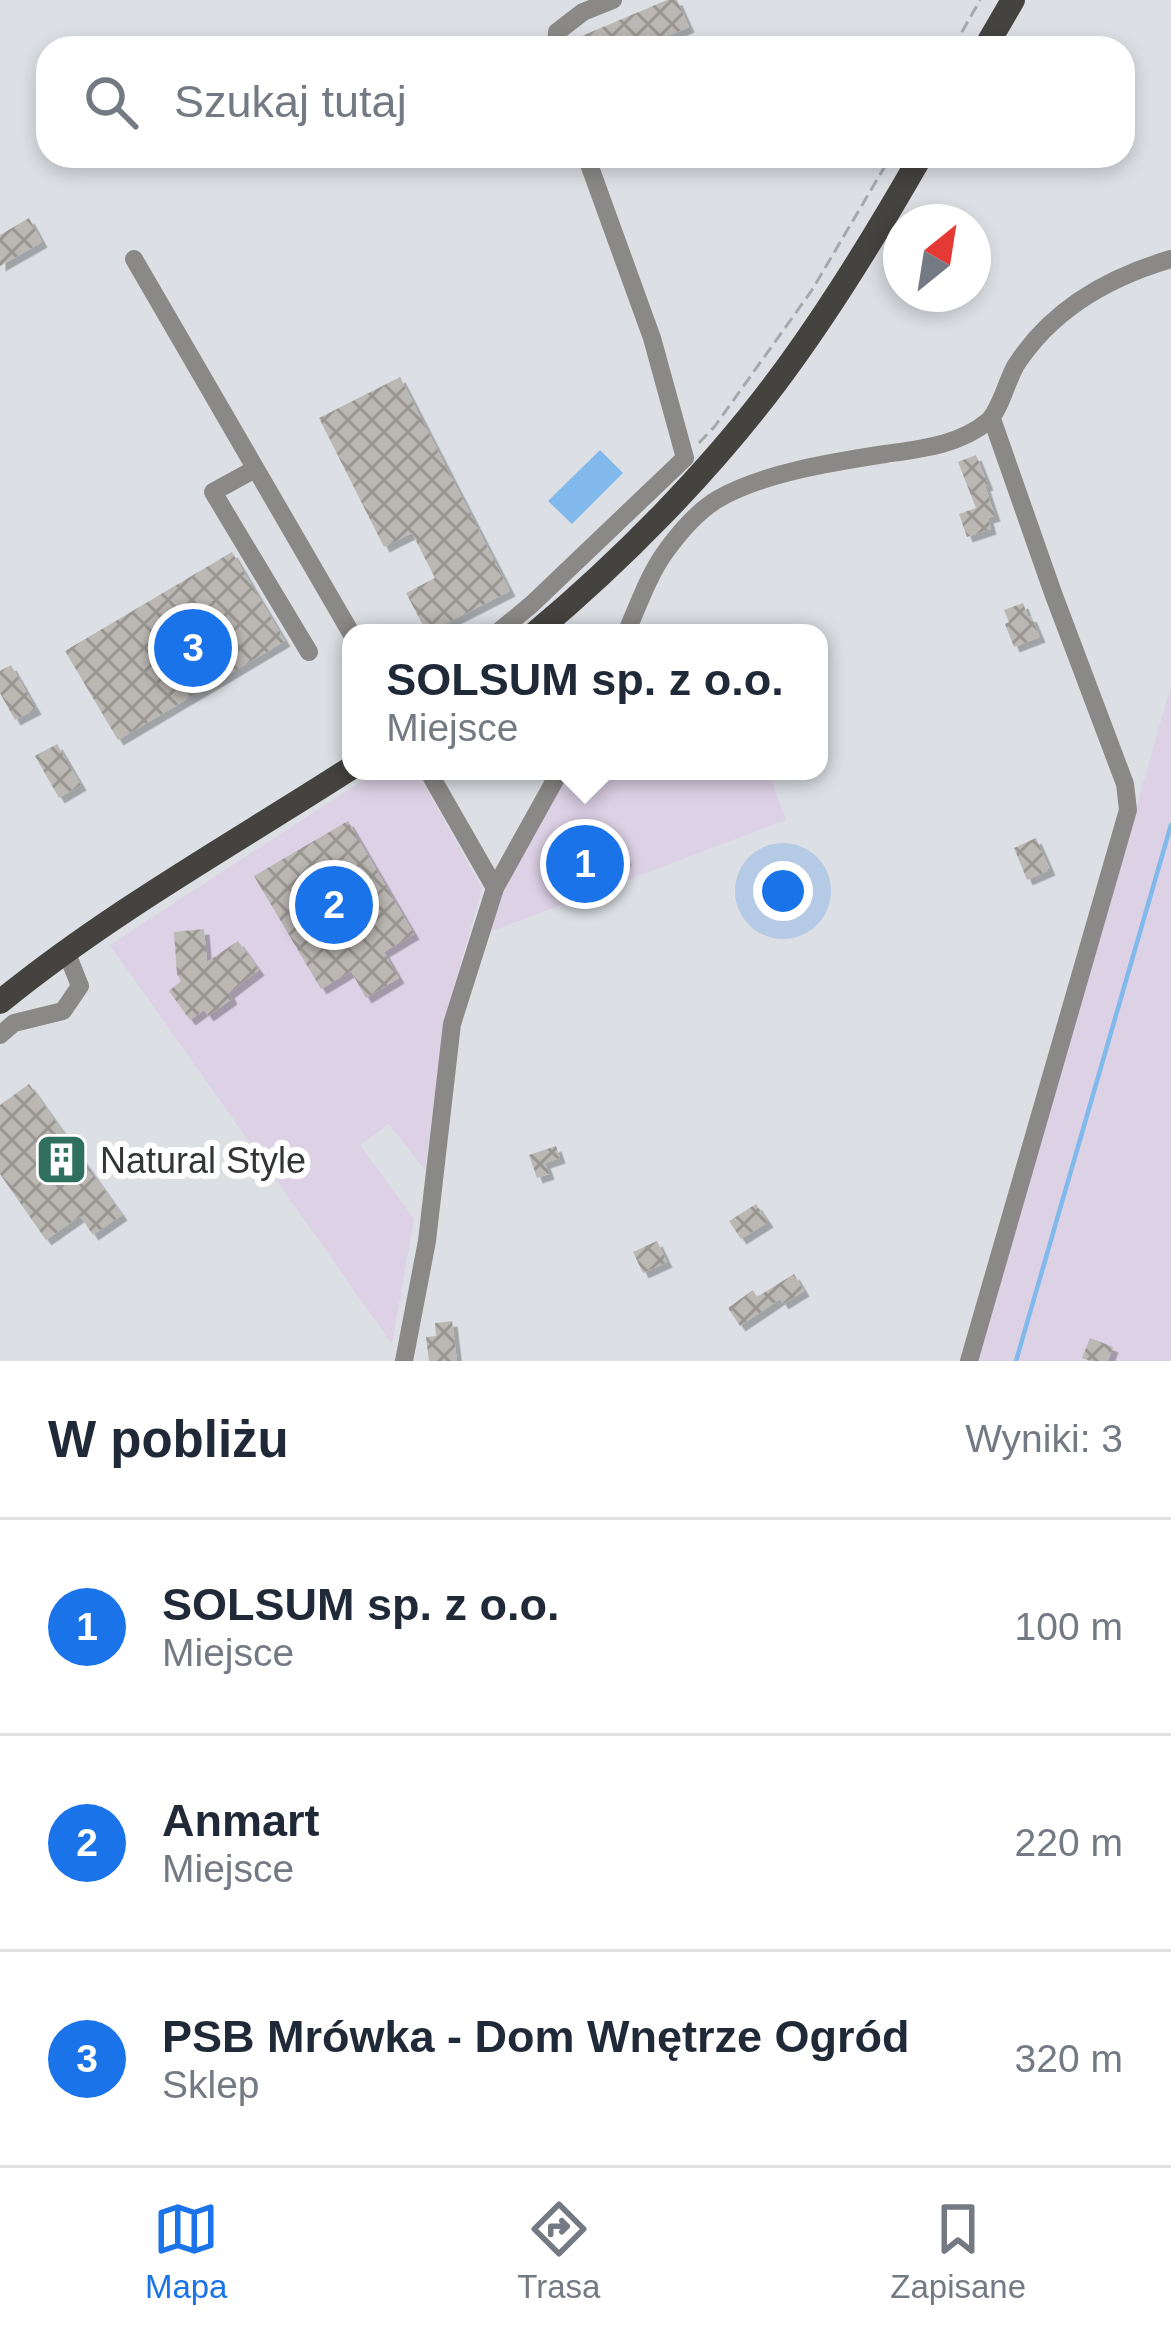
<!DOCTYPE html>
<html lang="pl">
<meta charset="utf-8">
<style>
body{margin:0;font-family:Helvetica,sans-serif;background:#f6f6f7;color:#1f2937}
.compass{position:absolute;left:883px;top:204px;width:108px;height:108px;border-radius:50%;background:#fff;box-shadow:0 6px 18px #0003;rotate:30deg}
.you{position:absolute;left:783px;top:891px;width:42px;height:42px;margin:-30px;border:9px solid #fff;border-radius:50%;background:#1a73e8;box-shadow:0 0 0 18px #1a73e833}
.badge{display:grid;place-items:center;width:78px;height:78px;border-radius:50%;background:#1a73e8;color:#fff;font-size:39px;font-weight:700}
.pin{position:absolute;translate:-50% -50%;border:6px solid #fff;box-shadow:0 3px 12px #0006}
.popup{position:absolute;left:342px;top:624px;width:486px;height:156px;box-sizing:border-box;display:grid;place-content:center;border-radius:24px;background:#fff;filter:drop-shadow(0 3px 9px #0005);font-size:39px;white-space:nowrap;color:#747a83}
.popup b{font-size:45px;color:#1f2937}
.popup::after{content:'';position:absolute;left:50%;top:100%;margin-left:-24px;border:24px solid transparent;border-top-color:#fff}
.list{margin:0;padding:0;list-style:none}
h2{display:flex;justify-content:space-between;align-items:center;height:156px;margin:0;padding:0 48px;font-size:51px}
h2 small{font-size:39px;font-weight:400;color:#747a83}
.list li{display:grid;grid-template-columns:78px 1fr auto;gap:36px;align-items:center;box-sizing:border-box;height:216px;padding:0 48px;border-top:3px solid #e0e1e3}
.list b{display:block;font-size:45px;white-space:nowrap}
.list p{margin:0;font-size:39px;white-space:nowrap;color:#747a83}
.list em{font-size:39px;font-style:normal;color:#747a83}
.icon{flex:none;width:66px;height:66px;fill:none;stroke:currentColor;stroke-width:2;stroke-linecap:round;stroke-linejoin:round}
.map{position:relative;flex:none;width:1171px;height:1361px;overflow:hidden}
.search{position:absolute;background:#fff;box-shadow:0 6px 18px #0003;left:36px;right:36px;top:36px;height:132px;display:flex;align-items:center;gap:30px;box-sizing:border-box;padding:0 42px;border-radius:36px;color:#747a83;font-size:45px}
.sheet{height:804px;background:#fff}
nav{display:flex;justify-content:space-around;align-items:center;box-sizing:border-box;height:168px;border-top:3px solid #e0e1e3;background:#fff;font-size:33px;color:#747a83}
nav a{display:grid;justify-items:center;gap:6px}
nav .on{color:#1a73e8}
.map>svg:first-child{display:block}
.industrial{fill:#ddd1e5}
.water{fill:#81b9ed}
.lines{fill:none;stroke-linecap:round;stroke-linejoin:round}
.stream{stroke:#81b9ed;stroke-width:4.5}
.building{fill:url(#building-cross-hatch);filter:url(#shadow)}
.path{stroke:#a6a9ac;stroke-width:3;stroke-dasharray:12 6;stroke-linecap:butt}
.minor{stroke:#8a8987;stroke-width:18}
.major{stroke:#454340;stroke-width:24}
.labels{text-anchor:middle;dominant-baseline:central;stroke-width:12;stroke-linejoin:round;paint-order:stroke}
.poi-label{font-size:36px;fill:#333536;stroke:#fff;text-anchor:start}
</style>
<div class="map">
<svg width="1171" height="1361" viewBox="0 0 1171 1361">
<defs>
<pattern id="building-cross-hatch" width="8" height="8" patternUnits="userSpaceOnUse" patternTransform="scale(3)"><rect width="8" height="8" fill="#bbb7b3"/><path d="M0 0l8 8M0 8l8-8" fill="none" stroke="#999692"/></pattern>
<filter id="shadow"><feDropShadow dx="5.5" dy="5.5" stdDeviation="0" flood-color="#0004"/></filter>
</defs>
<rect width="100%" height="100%" fill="#dce0e4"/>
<g class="industrial">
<path d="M1171,685V1361H976L1066,1055Z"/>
<path d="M377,771H417L482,889L444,1020L425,1170L389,1124L360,1145L414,1219L392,1344L110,945Z"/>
<path d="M566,771H768L786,820L482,935L509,878Z"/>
</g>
<path class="water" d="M600,450L623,473L572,524L548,501Z"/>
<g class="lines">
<path class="stream" d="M1016,1361L1171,825"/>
</g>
<g class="building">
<path d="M667,0H677L689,27L641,48H582L577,38Z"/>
<path d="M29,218L42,242L0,266V235Z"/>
<path d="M400,377L510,591L427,633L406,593L435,578L412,533L384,547L319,418Z"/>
<path d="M976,455L988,485L985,486L995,516L988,518L991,529L967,537L959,514L976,508L958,462Z"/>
<path d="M232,552L285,641L118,740L65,651Z"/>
<path d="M1023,603L1028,617L1031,616L1040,637L1014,647L1005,624L1009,622L1004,610Z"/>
<path d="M11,665L36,709L15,720L0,693V671Z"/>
<path d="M57,744L81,785L59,798L35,756Z"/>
<path d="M348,821L414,934L384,952L399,978L366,998L351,971L321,989L254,876Z"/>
<path d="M1036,838L1050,870L1027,880L1014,848Z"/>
<path d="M619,840L626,861L551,888L543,868Z"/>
<path d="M204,929L207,962L238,941L259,970L229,993L232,999L208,1016L204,1010L190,1020L169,991L181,981L177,974L174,932Z"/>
<path d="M29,1084L122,1215L93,1235L80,1216L46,1240L0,1174V1105Z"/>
<path d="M556,1146L560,1158L545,1163L549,1174L537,1178L529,1155Z"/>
<path d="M756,1204L768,1222L741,1239L729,1221Z"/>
<path d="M657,1241L667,1262L643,1273L633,1252Z"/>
<path d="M794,1274L804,1291L783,1304L780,1299L740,1326L728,1308L753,1290L757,1297Z"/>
<path d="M452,1321L457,1361H429L426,1337L436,1336L435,1323Z"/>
<path d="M1090,1338L1113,1347L1108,1361H1091L1082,1358Z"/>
</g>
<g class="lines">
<g class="path">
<path d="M953,48L980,0"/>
<path d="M699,443L715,426L812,290L891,156"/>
</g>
<g class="minor">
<path d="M556,48L557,32L583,12L613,0"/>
<path d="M134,259L351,633"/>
<path d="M255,469L213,492L309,652"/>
<path d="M497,633L532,604L685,458L652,338L586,156"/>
<path d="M626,633C638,606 649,574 666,551C679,533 698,511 718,499C763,473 833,462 885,454C920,449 960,445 988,421C1000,411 1007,380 1016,365C1052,309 1109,277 1171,259"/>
<path d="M428,771L495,888"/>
<path d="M0,1035L14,1023L63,1011L80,986L66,951"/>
<path d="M404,1361L427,1241L452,1024L495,888L560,771"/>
<path d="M969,1361L1128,810L1125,784L1053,593L992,419"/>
</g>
<g class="major">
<path d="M985,48L1013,0"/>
<path d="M535,633C621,561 710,471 777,381C831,309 877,233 921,156"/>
<path d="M0,1002C109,913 233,844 351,768"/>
</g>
</g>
<defs>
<symbol id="building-square" viewBox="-11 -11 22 22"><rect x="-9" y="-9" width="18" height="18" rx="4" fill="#2f6f5d" stroke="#fff"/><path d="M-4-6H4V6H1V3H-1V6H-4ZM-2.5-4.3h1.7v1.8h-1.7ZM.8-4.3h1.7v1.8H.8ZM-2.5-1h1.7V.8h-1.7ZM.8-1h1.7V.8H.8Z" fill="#fff"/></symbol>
</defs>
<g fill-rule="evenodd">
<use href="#building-square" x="32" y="1130" width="59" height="59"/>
</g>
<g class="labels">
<g class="poi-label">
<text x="100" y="1160">Natural Style</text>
</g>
</g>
</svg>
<svg class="compass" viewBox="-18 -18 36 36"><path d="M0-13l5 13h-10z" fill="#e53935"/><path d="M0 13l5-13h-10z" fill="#747a83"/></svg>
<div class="you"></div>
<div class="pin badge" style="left:585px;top:864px">1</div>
<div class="popup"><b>SOLSUM sp. z o.o.</b>Miejsce</div>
<div class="pin badge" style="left:334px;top:905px">2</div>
<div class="pin badge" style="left:193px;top:648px">3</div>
<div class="search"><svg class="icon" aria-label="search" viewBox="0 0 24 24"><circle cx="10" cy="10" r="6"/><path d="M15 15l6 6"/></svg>Szukaj tutaj</div>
</div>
<section class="sheet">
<h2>W pobliżu<small>Wyniki: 3</small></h2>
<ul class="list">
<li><span class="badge">1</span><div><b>SOLSUM sp. z o.o.</b><p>Miejsce</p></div><em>100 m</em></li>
<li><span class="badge">2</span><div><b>Anmart</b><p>Miejsce</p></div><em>220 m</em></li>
<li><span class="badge">3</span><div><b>PSB Mrówka - Dom Wnętrze Ogród</b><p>Sklep</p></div><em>320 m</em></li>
</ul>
</section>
<nav>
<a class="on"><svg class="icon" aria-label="map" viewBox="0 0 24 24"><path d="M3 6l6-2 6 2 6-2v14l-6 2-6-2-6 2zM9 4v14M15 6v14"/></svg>Mapa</a>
<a><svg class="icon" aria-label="directions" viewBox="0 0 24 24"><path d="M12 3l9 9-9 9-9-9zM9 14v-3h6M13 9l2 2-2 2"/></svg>Trasa</a>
<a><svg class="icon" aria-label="saved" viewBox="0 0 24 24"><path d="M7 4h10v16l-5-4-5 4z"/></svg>Zapisane</a>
</nav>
